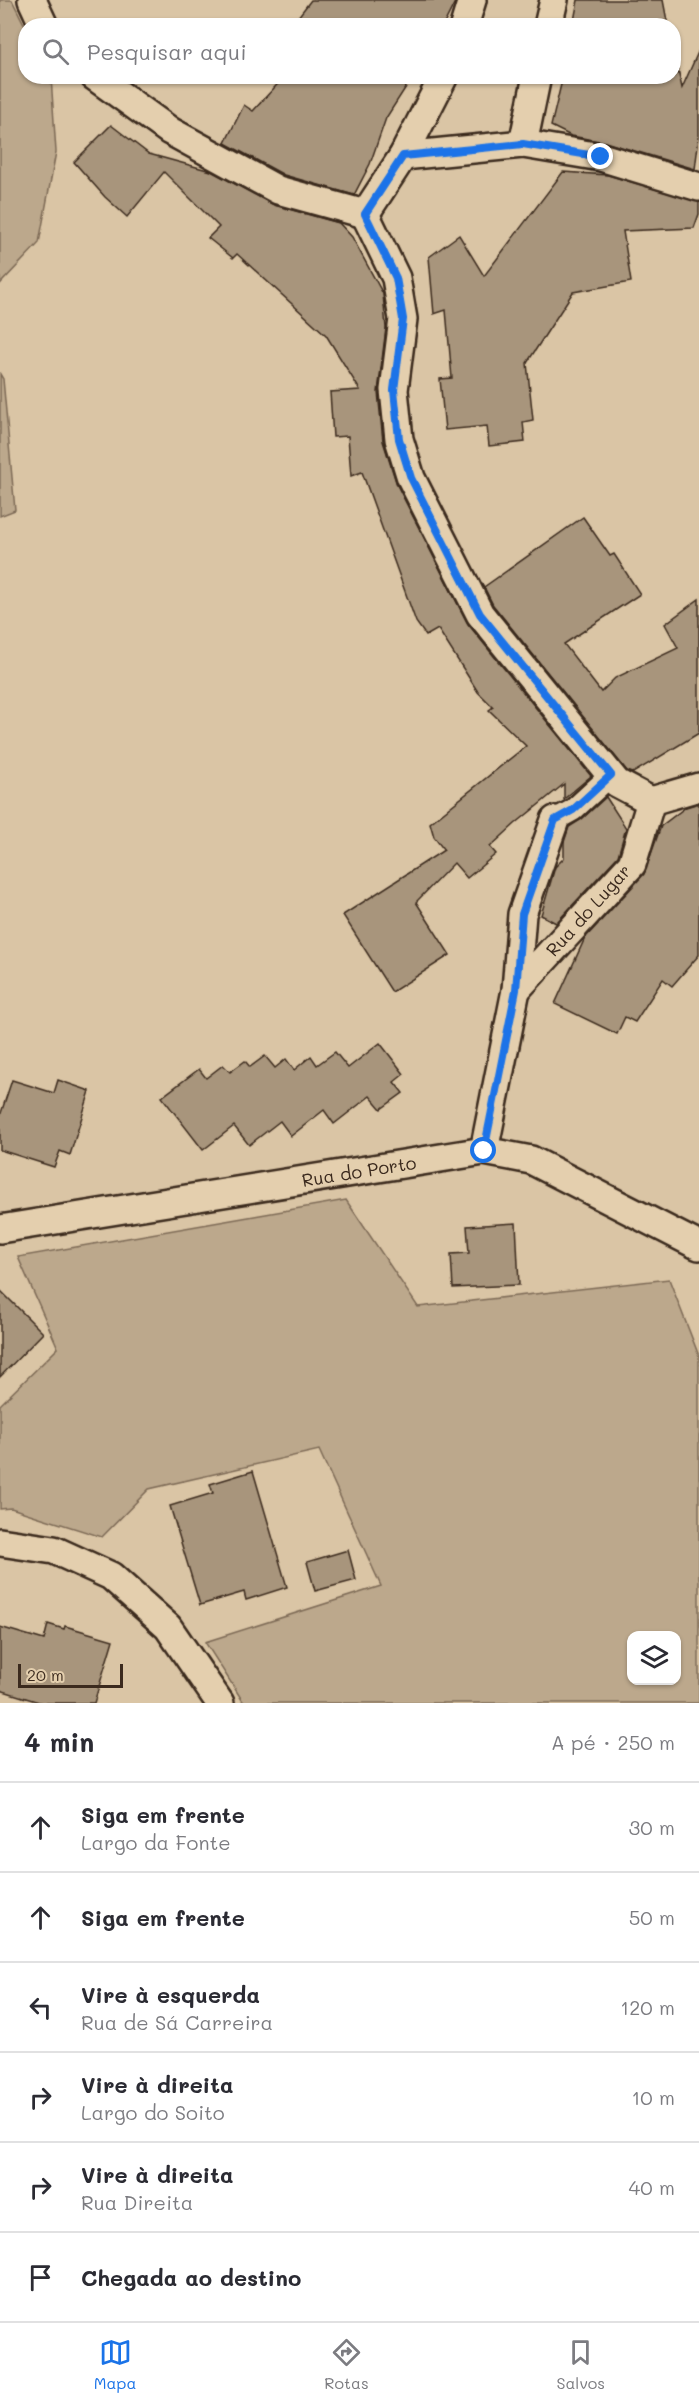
<!DOCTYPE html>
<html lang="pt">
<meta charset="utf-8">
<style>
body{margin:0;font-family:Mali,sans-serif;background:#f2f2f3;color:#2b2b33}
.controls{position:absolute;right:18px;bottom:18px;display:grid;overflow:hidden;border-radius:12px;box-shadow:0 2px 4px #0004}
.controls button{width:54px;height:54px;display:grid;place-items:center;padding:0;border:0;border-bottom:2px solid #e1e1e2;background:#fff;color:#2b2b33;font:30px sans-serif}
.scale{position:absolute;left:18px;bottom:15px;width:105px;box-sizing:border-box;padding-left:6px;border:3px solid #3b2a1e;border-top:0;font-size:16px;line-height:21px;white-space:nowrap;color:#3b2a1e;-webkit-text-stroke:4px #e4cfae;paint-order:stroke}
.stop{position:absolute;width:18px;height:18px;margin:-14px;border:4px solid #1a73e8;border-radius:50%;background:#fff}
.stop.end{background:#1a73e8;border-color:#fff;box-shadow:0 2px 6px #0008}
.list{margin:0;padding:0;list-style:none}
h2{display:flex;justify-content:space-between;align-items:center;height:78px;margin:0;padding:0 24px;font-size:26px}
h2 small{font-size:20px;font-weight:400;color:#7c7c81}
.list li{display:grid;grid-template-columns:39px 1fr auto;gap:18px;align-items:center;box-sizing:border-box;height:90px;padding:0 24px;border-top:2px solid #e1e1e2}
.list b{display:block;font-size:22px;white-space:nowrap}
.list p{margin:0;font-size:20px;white-space:nowrap;color:#7c7c81}
.list em{font-size:20px;font-style:normal;color:#7c7c81}
.icon{flex:none;width:33px;height:33px;fill:none;stroke:currentColor;stroke-width:2;stroke-linecap:round;stroke-linejoin:round}
.map{position:relative;flex:none;width:699px;height:1703px;overflow:hidden}
.search{position:absolute;background:#fff;box-shadow:0 2px 4px #0004;left:18px;right:18px;top:18px;height:66px;display:flex;align-items:center;gap:15px;box-sizing:border-box;padding:0 21px;border-radius:24px;color:#7c7c81;font-size:22px}
.sheet{height:618px;background:#fff}
nav{display:flex;justify-content:space-around;align-items:center;box-sizing:border-box;height:84px;border-top:2px solid #e1e1e2;background:#fff;font-size:16px;color:#7c7c81}
nav a{display:grid;justify-items:center;gap:3px}
nav .on{color:#1a73e8}
.map>svg:first-child{display:block}
.green{fill:#bca88c;stroke:#7c6955;stroke-width:1.5;fill-rule:evenodd}
.building{fill:#a8957b;stroke:#3b2a1e;stroke-width:1.5}
.lines{fill:none;stroke-linecap:round;stroke-linejoin:round}
.pedestrian-casing{stroke:#3b2a1e;stroke-width:26}
.minor-casing{stroke:#3b2a1e;stroke-width:32}
.pedestrian{stroke:#e4cfae;stroke-width:21}
.minor{stroke:#e4cfae;stroke-width:27}
.route{stroke:#1a73e8;stroke-width:8}
.labels{text-anchor:middle;dominant-baseline:central;stroke-width:4.5;stroke-linejoin:round;paint-order:stroke}
.street-label{font-size:18px;fill:#3b2a1e;stroke:#e4cfae}
</style>
<div class="map">
<svg width="699" height="1703" viewBox="0 0 699 1703">
<rect width="100%" height="100%" fill="#dac5a5"/>
<filter id="ink" filterUnits="userSpaceOnUse"><feTurbulence type="fractalNoise" baseFrequency=".0167" numOctaves="2"/><feDisplacementMap in="SourceGraphic" scale="12" xChannelSelector="R" yChannelSelector="G"/><feConvolveMatrix kernelMatrix="1 2 1 2 8 2 1 2 1" color-interpolation-filters="sRGB"/></filter>
<g filter="url(#ink)">
<g class="green">
<path d="M0,0H12L25,26L26,76L51,77L56,152L39,243L0,284Z"/>
<path d="M0,374L3,379L15,510L0,516Z"/>
<path d="M346,1200L418,1307L669,1279L699,1356V1703H244L205,1642L381,1586L319,1450L149,1489L102,1537L11,1508L0,1509V1405L58,1348L18,1257ZM632,1636H676V1680H632Z"/>
</g>
<g class="building">
<path d="M311,0H456L443,26H291Z"/>
<path d="M578,0H663L668,26H573Z"/>
<path d="M674,50L682,88L699,50V137L695,169L605,142L571,136L551,126L563,76H674Z"/>
<path d="M285,76H413L386,118L370,164L354,195L284,175L225,143L244,105L253,111Z"/>
<path d="M111,125L149,154L211,171L274,205L339,223L352,237L383,294L386,328L378,392L383,441L397,485L468,624L591,776L564,799V784L515,824L490,847L496,854L467,878L454,863L416,902L450,955L392,992L343,915L444,850L434,837L430,823L526,746L489,710L493,707L478,692L438,629L426,636L416,622L362,472L351,476L348,436L333,437L330,392L360,390L326,335L237,254L233,258L208,238L219,227L164,172L127,217L105,197L74,162Z"/>
<path d="M563,172L608,175L699,202V214L694,228L623,231L631,282L573,292L527,363L533,420L523,422L525,442L489,446L487,426L445,430L440,379L452,378L446,310L434,314L429,257L459,235L484,276Z"/>
<path d="M583,517L610,556L614,554L640,594L564,644L601,692L615,678L678,648L665,624L699,599V733L633,773L627,771L493,605L484,587Z"/>
<path d="M606,797L626,828L618,856L556,923L541,915L555,867L564,858V842L569,827L582,819Z"/>
<path d="M699,803V955L672,986L663,979L635,1022L625,1017L617,1034L555,1004L585,938L644,874L661,826L686,807Z"/>
<path d="M380,1043L404,1074L394,1082L403,1093L381,1109L370,1096L334,1124L324,1110L291,1136L280,1121L249,1145L234,1126L203,1150L162,1097L199,1069L206,1078L223,1065L230,1072L245,1061L250,1067L265,1056L275,1068L286,1059L294,1070L311,1056L317,1065L335,1052L348,1068Z"/>
<path d="M12,1080L54,1093L58,1080L90,1091L70,1155L60,1151L54,1167L0,1150V1116Z"/>
<path d="M516,1223L519,1285L453,1288L451,1254L469,1253L467,1226Z"/>
<path d="M0,1290L43,1333L0,1377Z"/>
<path d="M253,1471L287,1587L246,1600L244,1592L200,1605L170,1506L213,1493L210,1484Z"/>
<path d="M348,1550L356,1580L315,1591L307,1562Z"/>
<path d="M48,1624L64,1629L65,1626L113,1640L94,1703H42L0,1690V1627L44,1640Z"/>
</g>
<g class="lines">
<defs>
<path id="pedestrian" d="M555,820L573,810L611,775"/>
<g id="minor">
<path d="M32,0L44,26"/>
<path d="M464,26L472,0"/>
<path d="M548,26L554,0"/>
<path d="M94,76L170,131L278,190L365,214"/>
<path d="M523,144L537,76"/>
<path d="M403,156L523,144L601,157L699,187"/>
<path d="M365,214L396,278L403,319L394,390L399,439L411,478L480,614L617,783L651,801"/>
<path d="M365,214L403,156L444,76"/>
<path d="M516,990L632,864L651,801L699,787"/>
<path d="M484,1151L516,990L522,914L555,820"/>
<path d="M0,1229L484,1151L531,1160L699,1246"/>
<path d="M0,1542L54,1550L111,1576L168,1627L220,1703"/>
</g>
</defs>
<use href="#pedestrian" class="pedestrian-casing"/>
<use href="#minor" class="minor-casing"/>
<use href="#pedestrian" class="pedestrian"/>
<use href="#minor" class="minor"/>
</g>
</g>
<g class="lines" filter="url(#ink)">
<path class="route" d="M484,1151L516,990L522,914L555,820L573,810L611,775L480,614L411,478L399,439L394,390L403,319L396,278L365,214L403,156L523,144L601,157"/>
</g>
<g class="labels">
<g class="street-label">
<text transform="translate(588 910) rotate(-48)">Rua do Lugar</text>
<text transform="translate(359 1171) rotate(-9)">Rua do Porto</text>
</g>
</g>
</svg>
<div class="controls">
<button><svg class="icon" aria-label="layers" viewBox="0 0 24 24"><path d="M12 4l9 5-9 5-9-5zM3 14l9 5 9-5"/></svg></button>
</div>
<div class="scale">20 m</div>
<div class="stop" style="left:484px;top:1151px"></div>
<div class="stop end" style="left:601px;top:157px"></div>
<div class="search"><svg class="icon" aria-label="search" viewBox="0 0 24 24"><circle cx="10" cy="10" r="6"/><path d="M15 15l6 6"/></svg>Pesquisar aqui</div>
</div>
<section class="sheet">
<h2>4 min<small>A pé · 250 m</small></h2>
<ul class="list">
<li><svg class="icon" aria-label="ahead" viewBox="0 0 24 24"><path d="M12 20V5M6 11l6-6 6 6"/></svg><div><b>Siga em frente</b><p>Largo da Fonte</p></div><em>30 m</em></li>
<li><svg class="icon" aria-label="ahead" viewBox="0 0 24 24"><path d="M12 20V5M6 11l6-6 6 6"/></svg><div><b>Siga em frente</b></div><em>50 m</em></li>
<li><svg class="icon" aria-label="left" viewBox="0 0 24 24"><path d="M17 20v-9H6M10 6l-5 5 5 5"/></svg><div><b>Vire à esquerda</b><p>Rua de Sá Carreira</p></div><em>120 m</em></li>
<li><svg class="icon" aria-label="right" viewBox="0 0 24 24"><path d="M7 20v-9h11M14 6l5 5-5 5"/></svg><div><b>Vire à direita</b><p>Largo do Soito</p></div><em>10 m</em></li>
<li><svg class="icon" aria-label="right" viewBox="0 0 24 24"><path d="M7 20v-9h11M14 6l5 5-5 5"/></svg><div><b>Vire à direita</b><p>Rua Direita</p></div><em>40 m</em></li>
<li><svg class="icon" aria-label="arrive" viewBox="0 0 24 24"><path d="M6 21V4h12l-3 4 3 4H6"/></svg><div><b>Chegada ao destino</b></div></li>
</ul>
</section>
<nav>
<a class="on"><svg class="icon" aria-label="map" viewBox="0 0 24 24"><path d="M3 6l6-2 6 2 6-2v14l-6 2-6-2-6 2zM9 4v14M15 6v14"/></svg>Mapa</a>
<a><svg class="icon" aria-label="directions" viewBox="0 0 24 24"><path d="M12 3l9 9-9 9-9-9zM9 14v-3h6M13 9l2 2-2 2"/></svg>Rotas</a>
<a><svg class="icon" aria-label="saved" viewBox="0 0 24 24"><path d="M7 4h10v16l-5-4-5 4z"/></svg>Salvos</a>
</nav>
